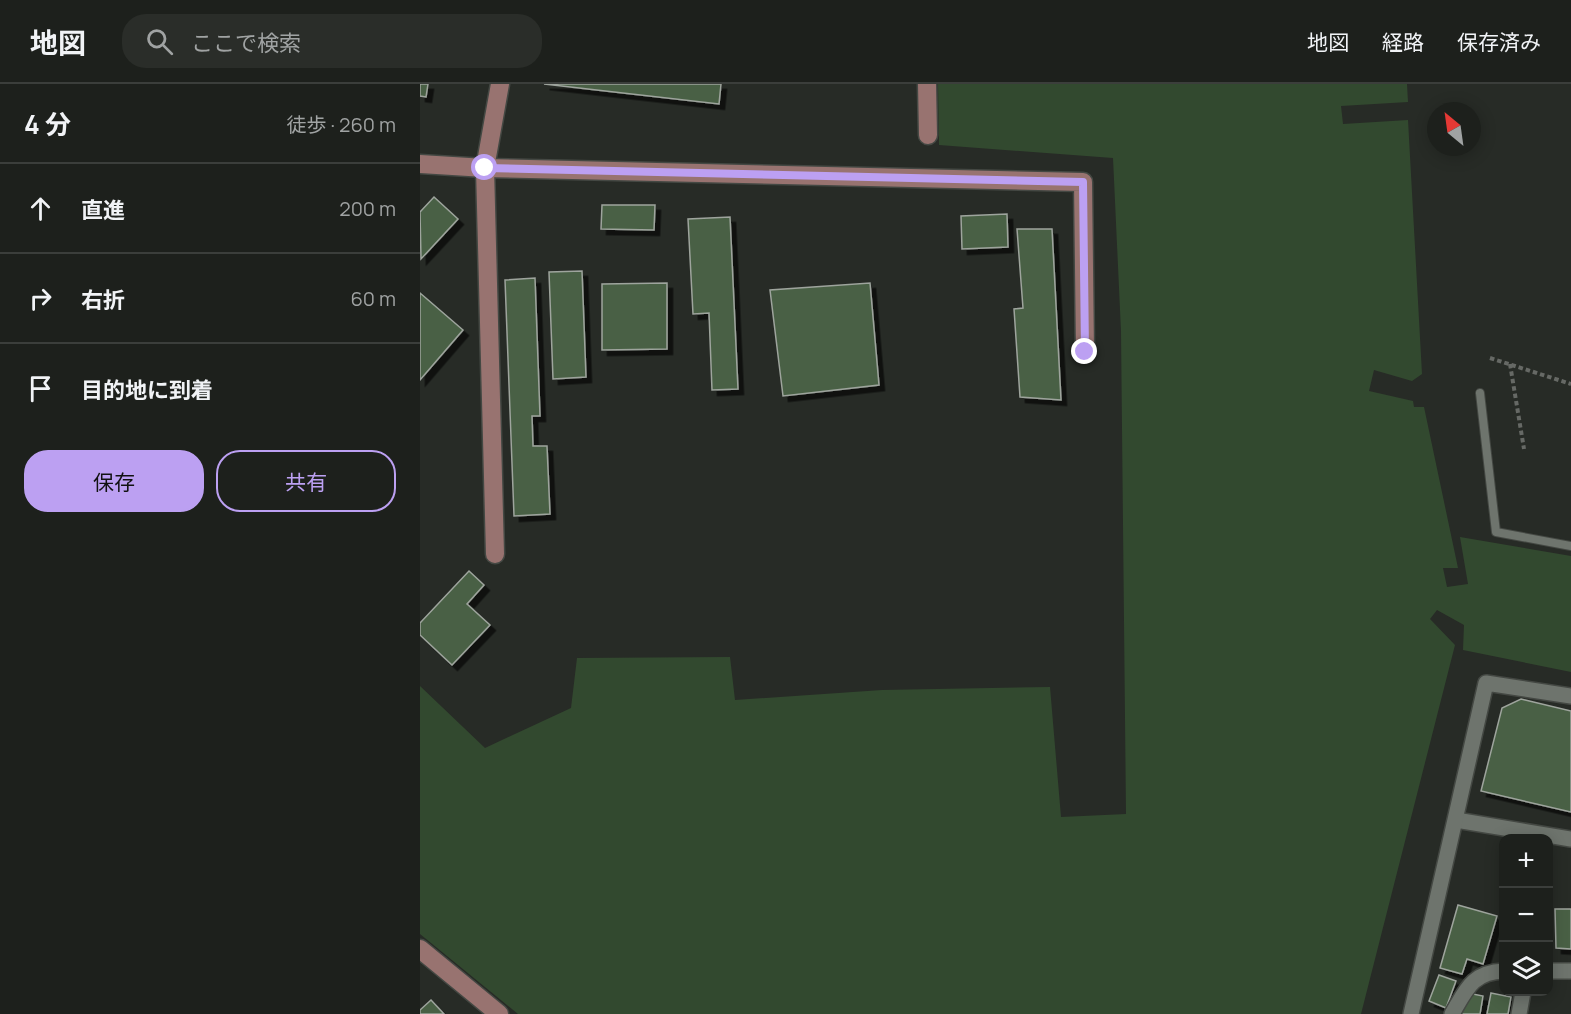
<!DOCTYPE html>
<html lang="ja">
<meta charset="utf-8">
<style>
body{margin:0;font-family:Manrope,"Noto Sans JP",sans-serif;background:#2a2d29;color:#f1f3f6}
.controls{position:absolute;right:18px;bottom:18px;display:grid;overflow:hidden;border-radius:12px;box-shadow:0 3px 15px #0003}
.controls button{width:54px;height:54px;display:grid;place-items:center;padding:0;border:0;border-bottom:2px solid #3b3e3b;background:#1d201c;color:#f1f3f6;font:30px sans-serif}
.compass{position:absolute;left:1007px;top:18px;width:54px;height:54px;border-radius:50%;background:#1d201c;box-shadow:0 3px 15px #0003;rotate:331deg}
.stop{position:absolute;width:18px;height:18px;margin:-14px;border:4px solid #bca0f2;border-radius:50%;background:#fff}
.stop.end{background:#bca0f2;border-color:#fff;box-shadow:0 2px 6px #0008}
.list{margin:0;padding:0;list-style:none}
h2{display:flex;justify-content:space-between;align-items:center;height:78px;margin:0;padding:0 24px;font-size:26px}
h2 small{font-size:20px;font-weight:400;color:#a0a3a3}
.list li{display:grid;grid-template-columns:39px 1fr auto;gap:18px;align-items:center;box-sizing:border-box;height:90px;padding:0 24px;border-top:2px solid #3b3e3b}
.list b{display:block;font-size:22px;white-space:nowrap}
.list em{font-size:20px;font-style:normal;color:#a0a3a3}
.actions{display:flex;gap:12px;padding:18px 24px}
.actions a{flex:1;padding:14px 0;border:2px solid #bca0f2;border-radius:24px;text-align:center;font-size:21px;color:#bca0f2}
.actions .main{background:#bca0f2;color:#111}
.icon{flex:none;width:33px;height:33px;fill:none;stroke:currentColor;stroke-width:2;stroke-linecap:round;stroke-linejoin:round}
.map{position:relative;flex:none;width:1151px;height:930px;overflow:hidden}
header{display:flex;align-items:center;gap:36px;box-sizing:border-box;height:84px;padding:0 30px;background:#1d201c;border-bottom:2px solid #3b3e3b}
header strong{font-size:28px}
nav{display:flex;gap:33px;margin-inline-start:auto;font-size:21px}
.search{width:420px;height:54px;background:#2a2d29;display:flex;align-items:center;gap:15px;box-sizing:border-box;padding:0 21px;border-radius:24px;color:#a0a3a3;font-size:22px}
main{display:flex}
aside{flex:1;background:#1d201c}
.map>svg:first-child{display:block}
.water{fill:#32492f}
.building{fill:#496145;stroke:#9ea49d;stroke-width:1.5;filter:url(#shadow)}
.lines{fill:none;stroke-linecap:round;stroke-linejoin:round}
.lane-casing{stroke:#444843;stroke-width:10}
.street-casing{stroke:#444843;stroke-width:18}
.secondary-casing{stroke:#444843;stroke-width:21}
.path{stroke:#666965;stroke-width:4;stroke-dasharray:4.5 3;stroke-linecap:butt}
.lane{stroke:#6e746d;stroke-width:8}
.street{stroke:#6e746d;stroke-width:15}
.secondary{stroke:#987370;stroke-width:18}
.route{stroke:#bca0f2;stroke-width:8}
</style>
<header>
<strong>地図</strong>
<div class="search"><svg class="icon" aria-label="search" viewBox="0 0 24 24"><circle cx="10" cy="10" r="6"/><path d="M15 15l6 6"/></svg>ここで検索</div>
<nav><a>地図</a><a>経路</a><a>保存済み</a></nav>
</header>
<main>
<aside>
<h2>4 分<small>徒歩 · 260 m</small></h2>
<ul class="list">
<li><svg class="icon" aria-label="ahead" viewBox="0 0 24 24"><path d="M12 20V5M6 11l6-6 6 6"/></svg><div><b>直進</b></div><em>200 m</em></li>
<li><svg class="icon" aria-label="right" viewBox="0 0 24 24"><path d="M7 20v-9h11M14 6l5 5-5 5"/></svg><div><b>右折</b></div><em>60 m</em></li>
<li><svg class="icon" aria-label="arrive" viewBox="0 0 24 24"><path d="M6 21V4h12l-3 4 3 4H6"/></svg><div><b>目的地に到着</b></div></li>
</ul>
<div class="actions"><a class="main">保存</a><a>共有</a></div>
</aside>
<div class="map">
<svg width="1151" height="930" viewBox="0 0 1151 930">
<defs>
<filter id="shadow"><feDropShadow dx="5.5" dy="5.5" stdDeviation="0" flood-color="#0009"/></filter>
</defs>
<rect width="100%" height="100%" fill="#272b26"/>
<path class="water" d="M518,0H987L988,18L921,22L923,40L988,36L1002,290L992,297L954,286L949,307L993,317L994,323H1004L1038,484H1023L1027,503L1048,500L1040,453L1151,472V588L1043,566L1044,541L1017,526L1010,535L1035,561L941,930H98L0,850V602L65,664L151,624L157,574L310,573L315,616L462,606L630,603L641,733L706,730L701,247L693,74L519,61Z"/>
<g class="building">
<path d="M0,0H8L6,13L0,12Z"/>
<path d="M124,0H301L299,20Z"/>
<path d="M14,113L38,135L1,175L0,128Z"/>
<path d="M182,121H235L234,146L181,145Z"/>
<path d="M587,130L588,163L542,165L541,132Z"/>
<path d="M310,133L318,305L292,306L289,229L273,230L268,135Z"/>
<path d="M597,145H632L641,316L600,313L594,225L603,224Z"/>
<path d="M162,187L166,293L133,295L129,188Z"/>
<path d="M115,194L120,332H112L113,362H127L130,430L94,432L85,196Z"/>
<path d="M247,199V265L182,266V200Z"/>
<path d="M450,199L459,301L363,312L350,206Z"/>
<path d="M0,209L43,246L0,296Z"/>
<path d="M49,487L64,501L47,520L70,541L32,581L0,551V539Z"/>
<path d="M1101,615L1151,627V728L1061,707L1082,624Z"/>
<path d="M1038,821L1077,832L1063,880L1047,875L1042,890L1020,884Z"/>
<path d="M1135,825H1151V865L1136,864Z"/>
<path d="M1019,891L1036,897L1026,924L1009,917Z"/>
<path d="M1043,908L1063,912L1060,930H1039Z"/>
<path d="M1071,909L1091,913L1088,930H1067Z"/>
<path d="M11,916L24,930H0V926Z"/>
</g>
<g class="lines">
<defs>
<path id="lane" d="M1060,309L1076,448L1151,462"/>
<g id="street">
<path d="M1036,736L1151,755"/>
<path d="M1128,887H1151"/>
<path d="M991,930L1066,599L1151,612"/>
<path d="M1032,930C1046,906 1052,888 1084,887"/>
<path d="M1099,930L1103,908"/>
</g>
<g id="secondary">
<path d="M507,0L508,51"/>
<path d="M0,80L65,84L663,98L665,268"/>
<path d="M75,470L65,84L80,0"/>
<path d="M0,865L79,930"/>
</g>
</defs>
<use href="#lane" class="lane-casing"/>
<use href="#street" class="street-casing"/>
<use href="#secondary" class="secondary-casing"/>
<g class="path">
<path d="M1070,274L1151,300"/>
<path d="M1090,280L1104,365"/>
</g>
<use href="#lane" class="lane"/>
<use href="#street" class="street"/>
<use href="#secondary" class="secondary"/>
</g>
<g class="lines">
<path class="route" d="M65,84L663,98L665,268"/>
</g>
</svg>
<div class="controls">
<button>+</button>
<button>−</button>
<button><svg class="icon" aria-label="layers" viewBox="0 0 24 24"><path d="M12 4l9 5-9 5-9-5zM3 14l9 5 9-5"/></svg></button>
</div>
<svg class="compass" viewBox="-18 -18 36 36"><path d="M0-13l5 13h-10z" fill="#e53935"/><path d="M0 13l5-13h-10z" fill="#a0a3a3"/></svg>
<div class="stop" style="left:65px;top:84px"></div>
<div class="stop end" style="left:665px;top:268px"></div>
</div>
</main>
